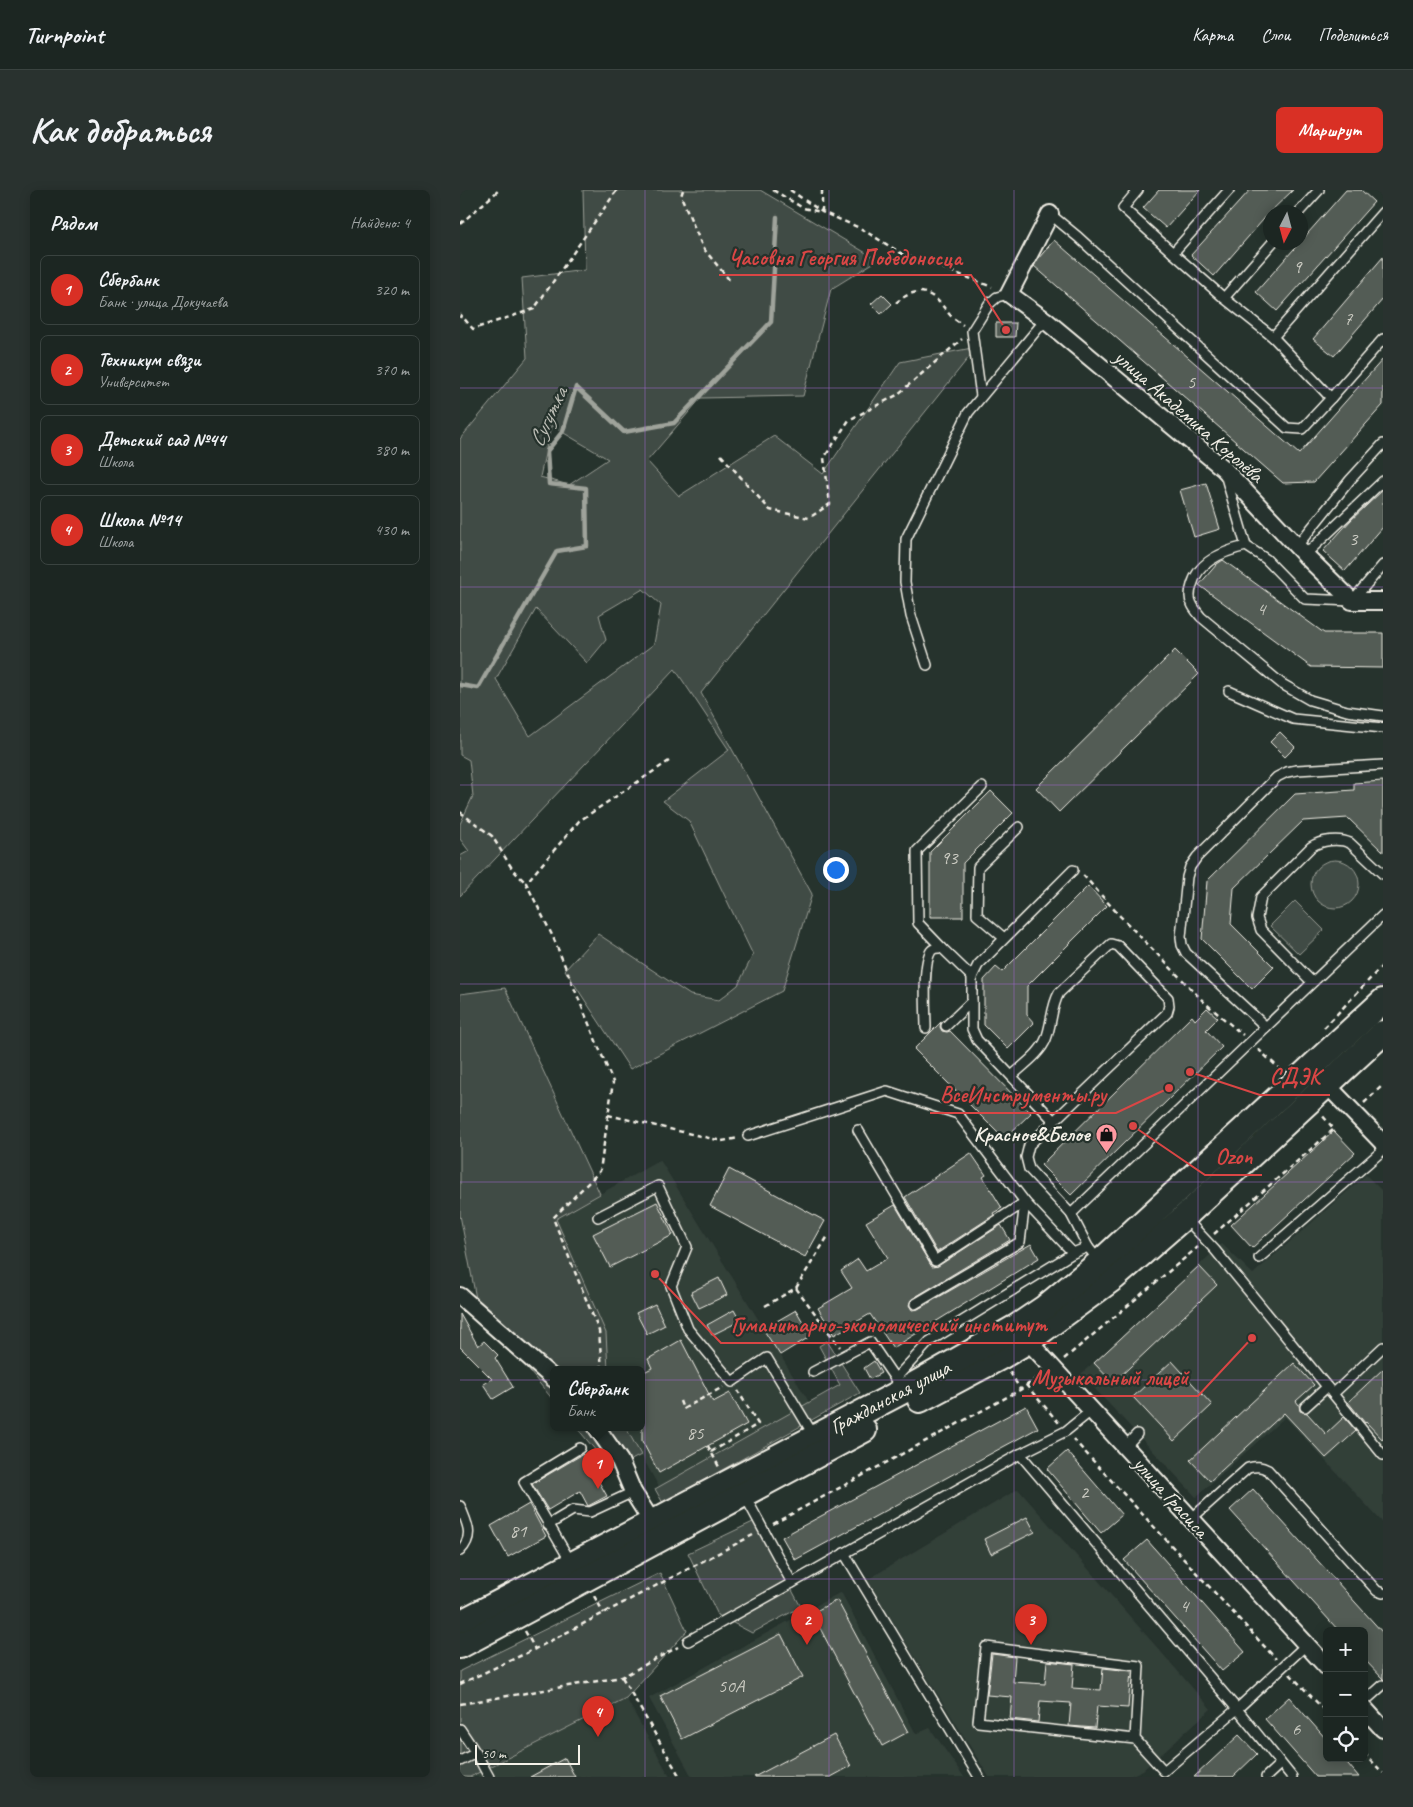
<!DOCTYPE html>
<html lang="ru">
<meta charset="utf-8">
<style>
body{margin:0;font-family:Caveat,sans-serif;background:#29322f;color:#f1f3f6}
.controls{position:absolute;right:15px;bottom:15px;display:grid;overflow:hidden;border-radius:8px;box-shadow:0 2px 12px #0003}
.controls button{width:45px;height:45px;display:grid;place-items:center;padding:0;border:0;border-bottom:1px solid #3a4340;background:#1c2622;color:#f1f3f6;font:25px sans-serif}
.compass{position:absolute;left:803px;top:15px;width:45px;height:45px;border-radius:50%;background:#1c2622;box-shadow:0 2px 12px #0003;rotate:186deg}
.scale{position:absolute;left:15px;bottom:12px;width:105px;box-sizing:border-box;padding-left:5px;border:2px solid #f4f1e8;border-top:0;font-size:14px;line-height:18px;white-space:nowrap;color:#f4f1e8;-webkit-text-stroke:4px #26332d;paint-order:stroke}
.you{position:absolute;left:375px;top:679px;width:18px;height:18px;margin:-12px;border:4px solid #fff;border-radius:50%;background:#1a73e8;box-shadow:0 0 0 8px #1a73e833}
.badge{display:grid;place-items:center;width:32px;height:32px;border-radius:50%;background:#d93025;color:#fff;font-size:16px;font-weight:700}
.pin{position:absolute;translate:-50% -41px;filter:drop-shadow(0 1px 2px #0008)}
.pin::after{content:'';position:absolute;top:26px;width:18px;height:15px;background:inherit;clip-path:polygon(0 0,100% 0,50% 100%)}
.popup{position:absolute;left:90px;top:1176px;width:95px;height:65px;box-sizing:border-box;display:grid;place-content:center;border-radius:8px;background:#1c2622;filter:drop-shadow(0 1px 4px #0005);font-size:16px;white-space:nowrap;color:#a0a5a5}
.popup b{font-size:19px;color:#f1f3f6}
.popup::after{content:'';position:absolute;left:50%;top:100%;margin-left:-10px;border:10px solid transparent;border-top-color:#1c2622}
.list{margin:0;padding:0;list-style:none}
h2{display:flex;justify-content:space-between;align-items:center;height:65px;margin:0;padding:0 20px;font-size:21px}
h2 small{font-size:16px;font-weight:400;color:#a0a5a5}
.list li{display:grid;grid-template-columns:32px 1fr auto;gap:15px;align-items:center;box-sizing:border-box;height:70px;margin:0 10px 10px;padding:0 10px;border:1px solid #3a4340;border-radius:8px}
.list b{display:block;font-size:19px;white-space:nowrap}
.list p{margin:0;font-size:16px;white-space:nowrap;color:#a0a5a5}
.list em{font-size:16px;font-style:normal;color:#a0a5a5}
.icon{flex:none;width:28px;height:28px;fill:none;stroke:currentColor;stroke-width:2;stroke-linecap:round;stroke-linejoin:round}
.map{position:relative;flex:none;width:923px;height:1587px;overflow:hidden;border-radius:8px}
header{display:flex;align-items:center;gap:30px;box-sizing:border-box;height:70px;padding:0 25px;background:#1c2622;border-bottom:1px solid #3a4340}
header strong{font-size:24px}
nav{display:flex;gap:28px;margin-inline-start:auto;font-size:18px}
.intro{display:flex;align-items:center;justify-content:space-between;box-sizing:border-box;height:120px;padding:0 30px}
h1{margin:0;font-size:35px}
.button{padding:12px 22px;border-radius:8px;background:#d93025;color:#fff;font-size:18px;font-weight:700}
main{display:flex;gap:30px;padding:0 30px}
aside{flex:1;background:#1c2622;border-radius:8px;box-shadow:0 2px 12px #0003}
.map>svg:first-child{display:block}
.built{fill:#333f39}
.green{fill:#414b45;stroke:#9a9e96;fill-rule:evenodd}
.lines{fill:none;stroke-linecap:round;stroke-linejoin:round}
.stream{stroke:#9fa39b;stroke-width:4.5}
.building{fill:#525c55;stroke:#f4f1e8}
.service-casing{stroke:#f4f1e8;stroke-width:12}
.minor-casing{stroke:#f4f1e8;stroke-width:20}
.secondary-casing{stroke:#f4f1e8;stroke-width:28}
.path{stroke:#f4f1e8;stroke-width:2.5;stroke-dasharray:5 4;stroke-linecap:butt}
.service{stroke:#26332d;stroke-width:9}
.minor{stroke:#26332d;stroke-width:16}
.secondary{stroke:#26332d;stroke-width:24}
.grid{fill:none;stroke:#9f67cb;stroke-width:1;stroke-opacity:0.55}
.labels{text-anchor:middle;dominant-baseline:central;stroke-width:4.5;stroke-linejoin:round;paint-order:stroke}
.number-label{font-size:19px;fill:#ccccc3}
.street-label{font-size:21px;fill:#f4f1e8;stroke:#26332d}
.poi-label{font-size:21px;font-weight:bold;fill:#f4f1e8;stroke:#26332d;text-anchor:end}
.water-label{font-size:22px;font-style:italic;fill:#bcbdb5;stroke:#26332d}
.leader{fill:none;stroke:#da4645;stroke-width:2}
.callout-dot{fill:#da4645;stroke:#26332d;stroke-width:2}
.callout-label{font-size:22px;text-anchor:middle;font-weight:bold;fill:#da4645;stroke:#26332d;stroke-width:4.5;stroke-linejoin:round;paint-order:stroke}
</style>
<header>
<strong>Turnpoint</strong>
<nav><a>Карта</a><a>Слои</a><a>Поделиться</a></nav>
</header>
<div class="intro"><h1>Как добраться</h1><a class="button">Маршрут</a></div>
<main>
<aside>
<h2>Рядом<small>Найдено: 4</small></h2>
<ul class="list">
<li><span class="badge">1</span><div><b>Сбербанк</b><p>Банк · улица Докучаева</p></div><em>320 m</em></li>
<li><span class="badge">2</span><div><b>Техникум связи</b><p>Университет</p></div><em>370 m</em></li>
<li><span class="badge">3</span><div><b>Детский сад №44</b><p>Школа</p></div><em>380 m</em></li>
<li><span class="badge">4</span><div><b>Школа №14</b><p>Школа</p></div><em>430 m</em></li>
</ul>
</aside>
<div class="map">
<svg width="923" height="1587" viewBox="0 0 923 1587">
<rect width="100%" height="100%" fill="#26332d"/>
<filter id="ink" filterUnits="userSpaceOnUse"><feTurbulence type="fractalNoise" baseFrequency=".02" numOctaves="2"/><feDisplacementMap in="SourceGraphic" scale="10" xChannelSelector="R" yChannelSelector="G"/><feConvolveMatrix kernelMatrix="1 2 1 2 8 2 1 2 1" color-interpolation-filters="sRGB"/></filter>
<g filter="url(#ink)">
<g class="built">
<path d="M200,970L354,1220L203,1304L166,1238H182V1180H148L146,1143L96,1029Z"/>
<path d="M906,985L923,1002V1333L825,1227L736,1307L621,1184L762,1054L793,1084Z"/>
<path d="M558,1299L751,1519L683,1580L668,1587H529L407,1390Z"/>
<path d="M381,1402L456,1544L470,1538L504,1587H232L189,1508Z"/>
<path d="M166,1508L210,1587H10Z"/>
</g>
<g class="green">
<path d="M123,0H300L418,70L371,99L343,206L241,208L187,271L219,306L314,246L363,284L440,172L517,157L241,503L352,704L322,801L170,879L105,780L138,744L230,805L259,810L278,795L293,765L229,631L203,611L269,560L215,479L0,706V666L9,661L0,649V634L13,606L9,570L0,565V249L67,168L62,88L125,80ZM91,236H92L148,269L109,295L80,287ZM183,399L201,415L194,454L70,546L36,489L76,419L127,473L146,450L139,425Z"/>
<circle cx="875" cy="694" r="24"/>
<path d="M835,711L864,740L839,764L810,736Z"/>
<path d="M45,798L140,1004L96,1029L146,1143L148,1180H94V1211L18,1119L0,1025V804Z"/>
<path d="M367,1151L400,1203L203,1313L195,1299L380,1195L359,1156Z"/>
<path d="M117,1238H166L181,1265L152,1280Z"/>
<path d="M295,1331L341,1417L292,1443L258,1425L228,1363Z"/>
<path d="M200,1383L227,1441L166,1508L10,1587H0V1481Z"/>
</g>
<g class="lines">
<path class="stream" d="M0,495L18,498L97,361L127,356L126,298L89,294L87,261L103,241L116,197L164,242L214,233L311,132L317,27"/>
</g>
<g class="building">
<path d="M699,0H740L706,38L683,18Z"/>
<path d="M790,0H833L810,22L754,86L731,65Z"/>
<path d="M886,0H901L914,12L817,121L796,102Z"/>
<path d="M594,50L839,264L923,169V215L854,292L823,293L574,76L578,69Z"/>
<path d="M923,67V109L874,166L853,149Z"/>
<path d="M422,104L432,114L421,124L411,114Z"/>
<path d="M536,133H556L555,147H536Z"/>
<path d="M746,293L760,339L734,347L720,300Z"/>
<path d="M923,300V337L885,381L863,361L891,330Z"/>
<path d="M763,370L864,443H923V478L851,477L739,395L757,374Z"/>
<path d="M715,460L739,484L599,622L576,598Z"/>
<path d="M820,542L835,557L825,567L810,552Z"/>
<path d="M923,591V662L888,628L843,631L774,698L771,734L814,777L792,799L742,749L747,691L835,604L894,600V593Z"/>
<path d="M531,601L553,623L503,673V727H470V662Z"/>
<path d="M628,696L647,716L567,796V825L574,833L548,859L524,835V790L536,777L542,782Z"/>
<path d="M747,818L758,828L746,840L762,857L611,1005L581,975L732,826L735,830Z"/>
<path d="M481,832L480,837L482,841L487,842L490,841L571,923L544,949L454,859Z"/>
<path d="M874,941L895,963L792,1058L771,1035Z"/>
<path d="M511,963L526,985L523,987L542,1018L533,1023L534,1025L477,1062L445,1007Z"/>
<path d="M269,979L365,1031L345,1067L250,1016Z"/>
<path d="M197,1012L213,1045L150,1077L133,1044Z"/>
<path d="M435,1015L472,1077L478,1076L541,1035L550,1050L452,1109L449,1115L452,1120L458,1119L571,1054L579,1068L433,1158L410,1124L374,1145L358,1118L392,1098L381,1081L398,1069L406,1081L428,1068L406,1032Z"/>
<path d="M739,1076L757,1095L653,1193L634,1173Z"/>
<path d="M259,1088L267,1105L239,1118L231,1102Z"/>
<path d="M195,1114L205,1135L187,1144L176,1123Z"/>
<path d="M274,1120L280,1131L252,1145L247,1135Z"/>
<path d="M336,1120L351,1146L320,1165L303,1139Z"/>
<path d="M0,1124L18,1156L24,1151L38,1165L35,1168L53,1197L33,1209L23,1194L32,1189L0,1157Z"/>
<path d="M221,1150L253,1212L270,1203L287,1234L199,1283L182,1251V1183L192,1178L188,1169Z"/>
<path d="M414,1171L421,1183L410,1189L404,1178Z"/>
<path d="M712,1171L752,1215L714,1251L673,1207Z"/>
<path d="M834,1173L854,1195L836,1211L839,1215L840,1221L847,1223L866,1244L884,1227L896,1241L866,1268L824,1223L750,1291L730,1270Z"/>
<path d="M923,1179V1250L906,1232L905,1233L888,1212Z"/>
<path d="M566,1216L578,1238L335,1370L322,1347Z"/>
<path d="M607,1261L662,1325L641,1343L587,1279Z"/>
<path d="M123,1264L147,1306L128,1316L120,1301L88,1320L72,1294Z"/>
<path d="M793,1299L923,1443V1489L904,1469V1441H879L770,1320Z"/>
<path d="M69,1314L86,1346L48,1367L31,1336Z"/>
<path d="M567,1327L575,1342L531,1364L524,1349Z"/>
<path d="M687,1350L785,1462L762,1481L664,1370Z"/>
<path d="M377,1410L448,1542L422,1556L352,1423Z"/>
<path d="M321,1444L343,1487L222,1549L200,1506Z"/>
<path d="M532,1464L555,1467L553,1492L585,1494L587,1471L614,1474L612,1498L641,1500L643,1478L671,1481L668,1518L637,1516L635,1538L609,1536L611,1513L580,1511L578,1532L550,1529L552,1507L527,1505Z"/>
<path d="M829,1507L867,1550V1568H883L899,1587H856L805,1529Z"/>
<path d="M374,1545L391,1576L371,1587H294Z"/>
<path d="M779,1545L797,1564L773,1587H734Z"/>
<path d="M105,1568L115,1587H70Z"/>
</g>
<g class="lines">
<defs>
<g id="service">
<path d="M678,0L663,18L713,63"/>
<path d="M769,0L713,63L764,108L813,147L871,208L923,149"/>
<path d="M839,22L859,0"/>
<path d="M590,24L618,47L827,238L842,239L871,208"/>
<path d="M764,108L813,52"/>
<path d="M813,147L923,22"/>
<path d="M521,206L512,141L529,114L537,107L549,104"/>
<path d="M765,284L786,356"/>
<path d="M837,356L890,290L923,254"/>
<path d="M845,365L923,291"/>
<path d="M923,375L892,411L845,409L806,369L786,356C764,361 738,372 732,395C730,401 729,409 732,414C734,419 738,423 741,427L822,494L850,510L887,521L923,526"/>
<path d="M467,475L451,426L445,392L446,349L508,223L585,130"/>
<path d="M769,501L833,529L923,538"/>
<path d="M923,575L837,580L827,582L817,587L737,667L730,677L727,687L721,747L722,755L726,763L806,837L923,725"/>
<path d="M544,748L517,725L518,677L559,637"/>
<path d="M482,758L458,733L457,661L522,597"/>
<path d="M852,792L801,740L797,728L801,707L851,657C861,650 879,648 890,653L923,684"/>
<path d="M512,811V787"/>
<path d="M486,836L512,811V839L517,850L594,931"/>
<path d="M466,838C466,821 462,775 471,761C474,757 478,758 482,758L512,787L518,775L613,680"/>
<path d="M552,886C563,875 580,864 586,849C592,834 591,817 599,803L651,754L658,756L708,808L709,816L707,823L569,955L566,967L569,979L611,1024L628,1057L640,1072"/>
<path d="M398,940L475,1071L565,1012L613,1063"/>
<path d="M288,946L427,901L498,924L565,1012L560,1052L455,1114"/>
<path d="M611,1024L806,837"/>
<path d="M138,1027L198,996L227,1057L211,1096L228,1139L272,1192L307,1168L354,1246"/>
<path d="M725,1028L755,1060L873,1204"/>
<path d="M799,1068L923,960"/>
<path d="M923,1157L873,1204L923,1265"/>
<path d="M353,1182L410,1152L438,1193"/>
<path d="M435,1189L470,1151L613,1063L628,1057"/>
<path d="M845,1217L867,1197"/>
<path d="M665,1257L677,1244"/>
<path d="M560,1264L777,1519L832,1587"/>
<path d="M285,1306L332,1393L560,1264L606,1241L631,1221"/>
<path d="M0,1316C7,1334 15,1345 0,1361"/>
<path d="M731,1329L788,1278C796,1276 801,1276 808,1280L917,1401L923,1403"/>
<path d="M88,1335L113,1320L130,1322L173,1302"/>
<path d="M384,1363L519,1587"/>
<path d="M112,1374L64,1292L120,1258"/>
<path d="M228,1451L332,1393"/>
<path d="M904,1512L923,1495"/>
<path d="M0,1539L16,1563L29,1587"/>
<path d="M675,1549L679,1476L526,1457L518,1532L675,1549L704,1581L777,1519L846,1455"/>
<path d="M0,1571L16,1563"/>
<path d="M806,1587L820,1574"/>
</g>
<g id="minor">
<path d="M590,24L549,104L585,130L763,278L845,365L892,411H923"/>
<path d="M866,894L923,953"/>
<path d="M0,1106L94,1189"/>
<path d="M568,1151L867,1477"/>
<path d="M137,1238L160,1271L173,1302L192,1332"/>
<path d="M904,1518L923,1539"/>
</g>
<g id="secondary">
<path d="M460,1210L541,1167L568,1151L655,1087L724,1027L923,843"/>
<path d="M0,1433L443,1201L556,1137L584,1118L640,1072L923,811"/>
<path d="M0,1456L404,1240"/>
</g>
</defs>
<use href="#service" class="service-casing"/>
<use href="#minor" class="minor-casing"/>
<use href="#secondary" class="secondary-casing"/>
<g class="path">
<path d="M223,0L221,6L243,58L271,92"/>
<path d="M313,0L343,18L361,22"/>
<path d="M330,0L362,22L400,38L444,65L475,75L532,97"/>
<path d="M362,0V21"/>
<path d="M0,34L39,0"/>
<path d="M436,113C451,100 465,97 480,113C484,117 487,122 491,126C494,129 499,132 503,135"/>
<path d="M0,128L1,125L13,139L74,119L157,0"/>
<path d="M261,265L310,320L349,328L370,314L364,268L389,230L437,205L502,149"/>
<path d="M0,622L32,646L53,680L66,693"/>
<path d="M623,685L660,726L745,813L783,845"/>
<path d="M864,838L923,775"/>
<path d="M798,859L822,881"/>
<path d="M904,913L923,895"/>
<path d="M148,925L262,951L279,948"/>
<path d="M754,1044L874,939L861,924"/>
<path d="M336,1098L368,1046"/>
<path d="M305,1116L336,1098L380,1157"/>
<path d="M604,1169L738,1057"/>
<path d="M142,1180L139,1141L93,1028L140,981L153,892L93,747L66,693L119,631L209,571"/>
<path d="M550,1182L560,1199"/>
<path d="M566,1195L599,1233"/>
<path d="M220,1211L223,1219L263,1197"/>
<path d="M613,1249L816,1469"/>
<path d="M248,1256L259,1277"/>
<path d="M251,1262L298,1234L278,1201"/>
<path d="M313,1334L560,1200L581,1185"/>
<path d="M134,1406L144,1423"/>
<path d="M65,1441L75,1459"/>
<path d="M830,1484L867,1523"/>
<path d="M162,1487L220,1587"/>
<path d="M0,1494L75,1459L293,1345"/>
<path d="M0,1514L162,1487L218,1457"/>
<path d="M904,1563L923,1583"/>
</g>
<use href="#service" class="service"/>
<use href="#minor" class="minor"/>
<use href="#secondary" class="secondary"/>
</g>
</g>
<path class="grid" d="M185,0V1587M369,0V1587M554,0V1587M738,0V1587M0,198H923M0,397H923M0,595H923M0,794H923M0,992H923M0,1190H923M0,1389H923"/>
<defs>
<symbol id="shop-pin" viewBox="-11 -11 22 30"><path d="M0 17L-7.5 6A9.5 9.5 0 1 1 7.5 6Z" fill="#ff9aa2" stroke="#26332d"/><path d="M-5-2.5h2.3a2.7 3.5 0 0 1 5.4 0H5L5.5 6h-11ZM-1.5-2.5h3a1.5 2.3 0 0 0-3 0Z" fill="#111"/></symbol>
</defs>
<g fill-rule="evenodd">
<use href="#shop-pin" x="634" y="932" width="25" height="34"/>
</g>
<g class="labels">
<g class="number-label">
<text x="837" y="77">9</text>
<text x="888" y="129">7</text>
<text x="731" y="192">5</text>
<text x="893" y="349">3</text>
<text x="801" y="419">4</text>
<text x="489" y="668">93</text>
<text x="235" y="1243">85</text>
<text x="624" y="1302">2</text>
<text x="58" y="1341">81</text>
<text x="724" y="1416">4</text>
<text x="271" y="1496">50А</text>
<text x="836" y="1539">6</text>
</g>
<g class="street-label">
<text transform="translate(729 226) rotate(41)">улица Академика Королёва</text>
<text transform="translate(430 1207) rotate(-28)">Гражданская улица</text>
<text transform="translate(711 1307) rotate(48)">улица Грасиса</text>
</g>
<g class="poi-label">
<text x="630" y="944">Красное&amp;Белое</text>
</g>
<g class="water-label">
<text transform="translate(88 227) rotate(-65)">Сугутка</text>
</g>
</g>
<path class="leader" d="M546 140L511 85H259M730 882L800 905H870M709 898L656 923H470M673 936L745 985H802M195 1084L261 1153H597M792 1148L738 1206H562"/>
<g class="callout-dot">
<circle cx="546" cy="140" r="5"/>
<circle cx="730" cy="882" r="5"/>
<circle cx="709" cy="898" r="5"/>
<circle cx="673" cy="936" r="5"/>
<circle cx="195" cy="1084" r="5"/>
<circle cx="792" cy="1148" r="5"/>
</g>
<g class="callout-label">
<text x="385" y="75">Часовня Георгия Победоносца</text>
<text x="835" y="894">СДЭК</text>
<text x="563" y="912">ВсеИнструменты.ру</text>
<text x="774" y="974">Ozon</text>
<text x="429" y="1142">Гуманитарно-экономический институт</text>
<text x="650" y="1195">Музыкальный лицей</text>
</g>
</svg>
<div class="controls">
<button>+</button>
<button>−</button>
<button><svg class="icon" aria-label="locate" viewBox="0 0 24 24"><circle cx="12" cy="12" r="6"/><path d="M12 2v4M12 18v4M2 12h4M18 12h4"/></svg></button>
</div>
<svg class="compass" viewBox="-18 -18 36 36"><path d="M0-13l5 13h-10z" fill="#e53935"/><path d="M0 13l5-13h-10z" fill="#a0a5a5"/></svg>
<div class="scale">50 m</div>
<div class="you"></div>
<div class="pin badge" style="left:138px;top:1299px">1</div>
<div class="popup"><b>Сбербанк</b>Банк</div>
<div class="pin badge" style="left:347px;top:1455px">2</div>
<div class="pin badge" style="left:571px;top:1455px">3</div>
<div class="pin badge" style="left:138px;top:1547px">4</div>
</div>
</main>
